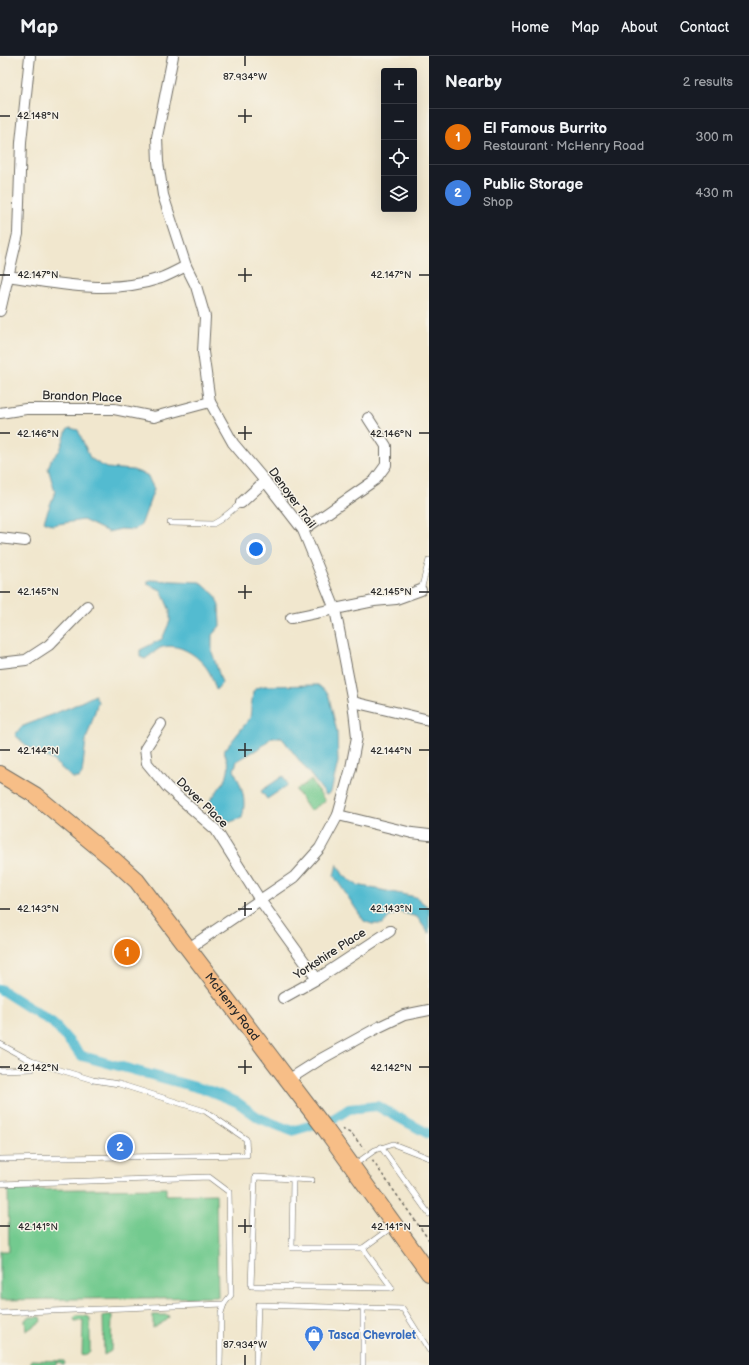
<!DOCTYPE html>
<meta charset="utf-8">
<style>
body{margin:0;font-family:"Balsamiq Sans",sans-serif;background:#242831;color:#f1f3f6}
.controls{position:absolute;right:12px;top:12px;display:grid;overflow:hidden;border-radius:4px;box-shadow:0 4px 16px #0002}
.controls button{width:36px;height:36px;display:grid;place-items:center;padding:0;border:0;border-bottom:1px solid #363941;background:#171b24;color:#f1f3f6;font:20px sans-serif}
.you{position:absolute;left:256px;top:493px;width:14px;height:14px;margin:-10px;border:3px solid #fff;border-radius:50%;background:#1a73e8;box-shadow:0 0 0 6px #1a73e833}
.badge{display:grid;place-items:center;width:26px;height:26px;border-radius:50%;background:#c8321e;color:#fff;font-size:13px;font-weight:700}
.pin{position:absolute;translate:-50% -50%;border:2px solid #fff;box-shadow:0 1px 4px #0006}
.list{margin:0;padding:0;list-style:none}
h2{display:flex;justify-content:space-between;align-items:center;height:52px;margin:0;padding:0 16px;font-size:17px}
h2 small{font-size:13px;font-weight:400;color:#9ea1a6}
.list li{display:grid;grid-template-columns:26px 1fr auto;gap:12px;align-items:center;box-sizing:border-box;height:56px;padding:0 16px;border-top:1px solid #363941}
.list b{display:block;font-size:15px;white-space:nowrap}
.list p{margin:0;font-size:13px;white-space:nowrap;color:#9ea1a6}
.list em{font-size:13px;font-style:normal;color:#9ea1a6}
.icon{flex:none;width:22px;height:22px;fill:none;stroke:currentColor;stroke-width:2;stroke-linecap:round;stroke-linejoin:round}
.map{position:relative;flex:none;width:429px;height:1309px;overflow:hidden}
header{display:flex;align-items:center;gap:24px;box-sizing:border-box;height:56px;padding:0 20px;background:#171b24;border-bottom:1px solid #363941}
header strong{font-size:19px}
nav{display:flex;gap:22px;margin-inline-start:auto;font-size:14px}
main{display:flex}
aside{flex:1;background:#171b24}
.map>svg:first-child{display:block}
.green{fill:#73ca8f;stroke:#4f7a5d}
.water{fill:#52bbd0;stroke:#3e737e}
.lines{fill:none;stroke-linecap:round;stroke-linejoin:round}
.canal{stroke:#52bbd0;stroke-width:10}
.lane-casing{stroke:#706d64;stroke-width:6}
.street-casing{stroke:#706d64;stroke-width:12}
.primary-casing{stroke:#706d64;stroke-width:18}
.path{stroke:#706d64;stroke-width:1.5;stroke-dasharray:3 3;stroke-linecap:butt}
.lane{stroke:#fff;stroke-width:5}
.street{stroke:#fff;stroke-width:10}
.primary{stroke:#f7be87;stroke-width:16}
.ticks{fill:none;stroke:#2b2b2b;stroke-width:1.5}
.labels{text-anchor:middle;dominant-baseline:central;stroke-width:3;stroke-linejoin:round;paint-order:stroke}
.street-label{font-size:12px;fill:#2b2b2b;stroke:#f7f3e8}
.shop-label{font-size:12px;font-weight:bold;fill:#366cbe;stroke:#f7f3e8;text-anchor:start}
.ticks-label{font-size:10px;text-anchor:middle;fill:#2b2b2b;stroke:#f7f3e8;stroke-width:3;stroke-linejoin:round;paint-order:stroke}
</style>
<header>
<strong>Map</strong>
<nav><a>Home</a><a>Map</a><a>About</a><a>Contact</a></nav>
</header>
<main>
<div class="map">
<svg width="429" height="1309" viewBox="0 0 429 1309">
<rect width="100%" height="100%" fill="#f7f3e8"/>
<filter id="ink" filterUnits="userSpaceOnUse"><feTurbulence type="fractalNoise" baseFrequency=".025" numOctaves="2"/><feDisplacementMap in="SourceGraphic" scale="8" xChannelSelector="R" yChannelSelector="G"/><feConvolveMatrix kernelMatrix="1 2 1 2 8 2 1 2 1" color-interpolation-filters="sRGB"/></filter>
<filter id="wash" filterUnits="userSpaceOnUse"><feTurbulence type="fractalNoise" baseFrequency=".012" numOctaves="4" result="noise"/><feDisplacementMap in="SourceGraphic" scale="16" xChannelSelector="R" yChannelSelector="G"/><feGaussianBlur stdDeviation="0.9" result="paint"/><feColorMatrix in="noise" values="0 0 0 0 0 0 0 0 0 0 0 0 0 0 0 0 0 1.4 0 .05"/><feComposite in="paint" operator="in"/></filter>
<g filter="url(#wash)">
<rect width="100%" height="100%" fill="#f1e7ce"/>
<g class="green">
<path d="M311,724L325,745L310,755L296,734Z"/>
<path d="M166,1132V1139L216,1138L218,1241L0,1244V1195H9L8,1134Z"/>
<path d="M106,1259H112L111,1295L104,1299L103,1261Z"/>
<path d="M153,1259H168L169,1262L167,1264L153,1272Z"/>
<path d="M76,1260H87L90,1262V1295L88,1297L83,1300L82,1299L83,1264L75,1266L74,1262Z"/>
<path d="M29,1261H41L42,1265L26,1275L25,1264Z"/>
<path d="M31,1304L64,1305L65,1308L63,1309L57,1306L56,1309H31Z"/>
</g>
<g class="water">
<path d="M70,372L78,374L90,402L106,412L133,414L147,419L154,433L142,467L135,474L121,473L108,476L83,464L52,469L44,465L55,436L48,412L51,404L60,394L67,374Z"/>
<path d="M149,524L200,526L215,539L219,550L220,570L212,579V596L222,627L216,634C214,628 212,620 208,614C199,600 178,585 160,592C155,595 150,600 145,603L140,601V594L162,583L170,565V555L161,534L147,528Z"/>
<path d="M318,629L328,637L337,676L338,706L331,736L326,739L282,682L272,681L261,691L237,705L234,714C242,732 247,743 242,762L230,766L216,758L209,746L226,723L229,710L224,695L250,662L253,636L256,632L264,630Z"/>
<path d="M95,639L98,646L86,684L82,718L79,722H73L52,704L27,690L15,679L21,671L73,650Z"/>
<path d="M283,720L288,729L267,743L261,735Z"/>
<path d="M337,808L344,820L357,829L416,841L429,852V878L417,861L400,856L389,861L383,868H372L364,865L334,820Z"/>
</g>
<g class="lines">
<path class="canal" d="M0,933L53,967L82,1000L210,1035L237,1046L259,1062L292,1075L333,1063L349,1053L377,1050L429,1078"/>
</g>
</g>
<g filter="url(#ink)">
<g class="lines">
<defs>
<g id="lane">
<path d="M170,467L213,468L220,464L241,447"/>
<path d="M421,534L429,504"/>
<path d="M0,988L31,1005L93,1024L119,1028L205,1055L246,1083L247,1099L0,1103"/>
<path d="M0,1014L32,1013L31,1005"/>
<path d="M381,1091L429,1158"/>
<path d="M354,1109L375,1094L393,1088L429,1102"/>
<path d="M293,1123L292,1192H363L392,1171"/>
<path d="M312,1124L255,1121L251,1230L392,1232"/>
<path d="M0,1128L209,1121L229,1136L231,1239L224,1248L221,1257L220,1309"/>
<path d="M363,1192L392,1232"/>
<path d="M363,1252L403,1253L429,1294"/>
<path d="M0,1257L224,1248"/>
<path d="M256,1309L258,1249L363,1252V1309"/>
</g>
<g id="street">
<path d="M173,0L157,81L158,106L163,139L186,210L196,230L205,261L203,296L210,346L233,387L265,425L303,474L335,553L353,646L357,681L351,712L338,759L320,792L294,821L189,892"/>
<path d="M8,220C59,228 111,239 161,222C169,219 178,214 186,210"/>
<path d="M0,255L18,178L21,86L30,0"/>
<path d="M0,357L26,353H114L154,361L210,346"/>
<path d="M241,447L265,425"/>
<path d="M303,474L375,424L386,409V390L368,362"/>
<path d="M0,482L25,485"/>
<path d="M291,562L374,545L396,543L421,534"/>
<path d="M0,607L26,604L49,589L87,550"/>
<path d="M353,646L429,664"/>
<path d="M161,668L145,693L147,707L167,731L216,774L260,844L317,923"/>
<path d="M338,759L412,777L429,779"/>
<path d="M283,942L317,923L390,875"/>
<path d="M288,1024L321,1003L379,971L404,959L429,954"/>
</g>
<g id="primary">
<path id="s1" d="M0,718L35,739L115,805L137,825L326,1074L429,1217"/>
</g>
</defs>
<use href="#lane" class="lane-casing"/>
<use href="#street" class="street-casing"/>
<use href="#primary" class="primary-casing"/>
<g class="path">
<path d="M342,1073L352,1078L364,1093"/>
<path d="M372,1104L429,1184"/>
</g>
<use href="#lane" class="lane"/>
<use href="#street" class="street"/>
<use href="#primary" class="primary"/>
</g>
</g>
<path class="ticks" d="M245,0V10M245,53V67M0,60H10M238,60H252M245,212V226M0,219H10M238,219H252M419,219H429M245,370V384M0,377H10M238,377H252M419,377H429M245,529V543M0,536H10M238,536H252M419,536H429M245,687V701M0,694H10M238,694H252M419,694H429M245,846V860M0,853H10M238,853H252M419,853H429M245,1004V1018M0,1011H10M238,1011H252M419,1011H429M245,1163V1177M0,1170H10M238,1170H252M419,1170H429M245,1299V1309"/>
<defs>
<symbol id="shop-pin" viewBox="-11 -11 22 30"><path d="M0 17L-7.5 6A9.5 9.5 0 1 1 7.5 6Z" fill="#3f7fe0" stroke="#f7f3e8"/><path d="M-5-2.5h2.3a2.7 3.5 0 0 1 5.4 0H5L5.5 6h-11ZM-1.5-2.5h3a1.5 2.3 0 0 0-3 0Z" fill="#fff"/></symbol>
</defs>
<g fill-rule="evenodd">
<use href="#shop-pin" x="303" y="1268" width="22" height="30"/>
</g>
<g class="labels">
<g class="street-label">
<text transform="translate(82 341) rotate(2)">Brandon Place</text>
<text transform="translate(292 442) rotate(54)">Denoyer Trail</text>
<text transform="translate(202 747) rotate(44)">Dover Place</text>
<text transform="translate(330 898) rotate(-33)">Yorkshire Place</text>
<text stroke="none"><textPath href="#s1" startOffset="332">McHenry Road</textPath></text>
</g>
<g class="shop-label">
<text x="328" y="1279">Tasca Chevrolet</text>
</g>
</g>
<g class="ticks-label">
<text x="245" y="24">87.934°W</text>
<text x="38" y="63">42.148°N</text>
<text x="38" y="222">42.147°N</text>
<text x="391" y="222">42.147°N</text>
<text x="38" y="381">42.146°N</text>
<text x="391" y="381">42.146°N</text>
<text x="38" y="539">42.145°N</text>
<text x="391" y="539">42.145°N</text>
<text x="38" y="698">42.144°N</text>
<text x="391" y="698">42.144°N</text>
<text x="38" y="856">42.143°N</text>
<text x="391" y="856">42.143°N</text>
<text x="38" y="1015">42.142°N</text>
<text x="391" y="1015">42.142°N</text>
<text x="38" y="1174">42.141°N</text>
<text x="391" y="1174">42.141°N</text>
<text x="245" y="1292">87.934°W</text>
</g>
</svg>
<div class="controls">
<button>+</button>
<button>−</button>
<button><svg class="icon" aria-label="locate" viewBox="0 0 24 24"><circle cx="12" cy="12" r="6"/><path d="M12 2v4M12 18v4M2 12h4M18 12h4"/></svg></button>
<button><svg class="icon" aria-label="layers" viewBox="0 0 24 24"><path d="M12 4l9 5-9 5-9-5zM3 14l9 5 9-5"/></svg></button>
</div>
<div class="you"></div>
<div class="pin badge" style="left:127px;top:896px;background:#e8710a">1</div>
<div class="pin badge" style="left:120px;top:1091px;background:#3f7fe0">2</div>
</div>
<aside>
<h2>Nearby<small>2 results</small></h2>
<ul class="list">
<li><span class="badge" style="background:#e8710a">1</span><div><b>El Famous Burrito</b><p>Restaurant · McHenry Road</p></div><em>300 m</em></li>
<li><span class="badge" style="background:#3f7fe0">2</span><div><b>Public Storage</b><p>Shop</p></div><em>430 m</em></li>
</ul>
</aside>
</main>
